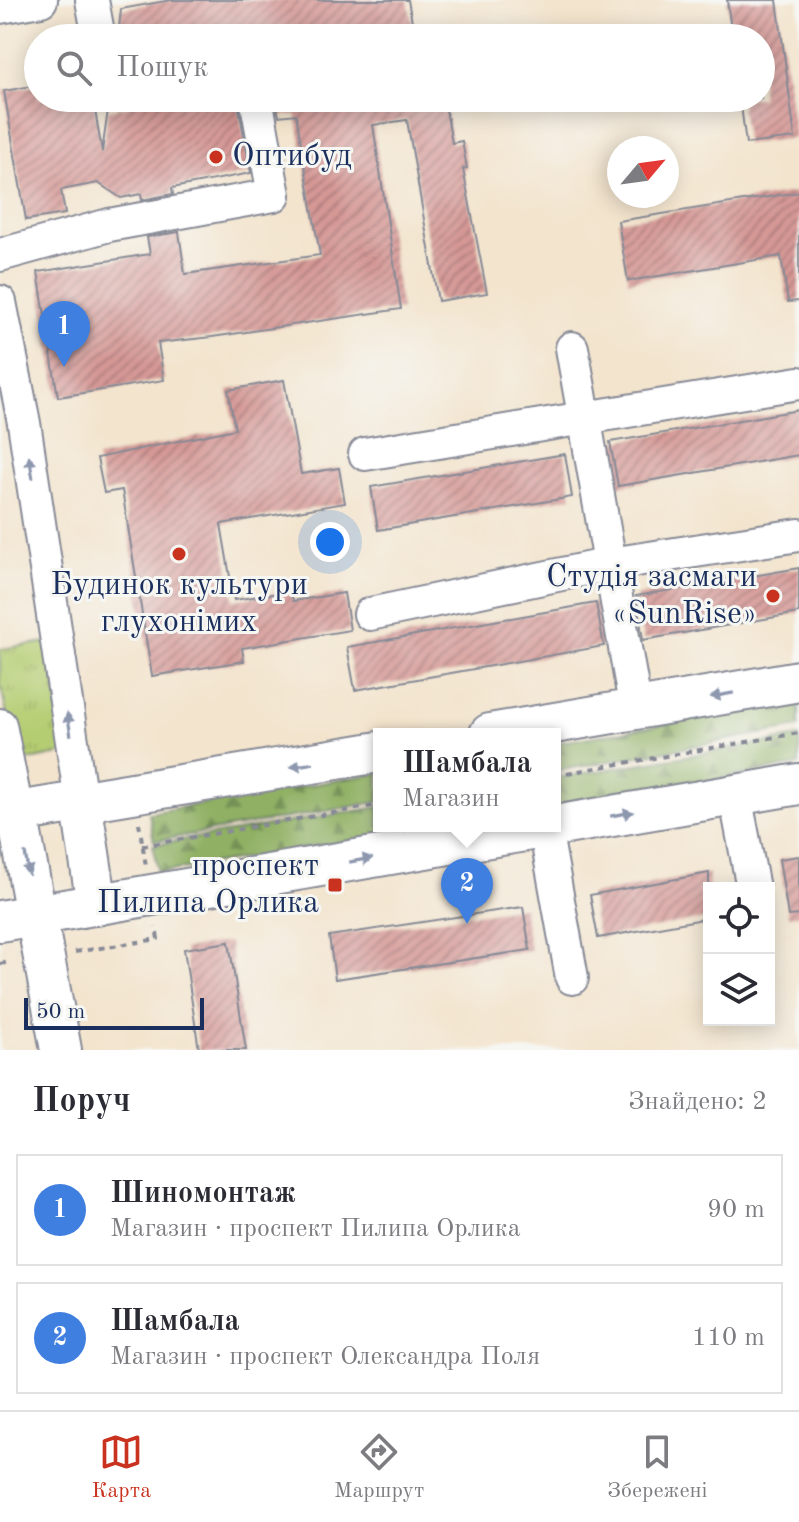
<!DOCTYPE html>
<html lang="uk">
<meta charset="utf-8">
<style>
body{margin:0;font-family:"Old Standard TT",serif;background:#f2f2f3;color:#2b2b33}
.controls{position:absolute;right:24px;bottom:24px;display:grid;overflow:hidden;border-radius:0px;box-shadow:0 4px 20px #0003}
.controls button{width:72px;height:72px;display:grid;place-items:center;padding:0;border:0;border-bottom:2px solid #e1e1e2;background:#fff;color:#2b2b33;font:40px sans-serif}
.compass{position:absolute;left:607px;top:136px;width:72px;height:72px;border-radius:50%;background:#fff;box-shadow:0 4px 20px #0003;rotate:61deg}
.scale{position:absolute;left:24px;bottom:20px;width:180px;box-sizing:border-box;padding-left:8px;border:4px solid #1b2f5e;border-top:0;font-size:22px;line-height:28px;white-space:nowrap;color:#1b2f5e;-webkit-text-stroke:6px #f6f6f2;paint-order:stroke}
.you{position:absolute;left:330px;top:542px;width:28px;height:28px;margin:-20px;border:6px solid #fff;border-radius:50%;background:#1a73e8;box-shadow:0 0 0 12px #1a73e833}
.badge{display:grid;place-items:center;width:52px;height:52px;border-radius:50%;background:#c8321e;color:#fff;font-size:26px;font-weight:700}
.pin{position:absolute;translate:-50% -66px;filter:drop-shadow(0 2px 4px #0008)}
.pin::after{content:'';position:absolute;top:42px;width:28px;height:24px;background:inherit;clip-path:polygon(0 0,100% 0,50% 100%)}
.popup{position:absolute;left:373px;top:728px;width:188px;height:104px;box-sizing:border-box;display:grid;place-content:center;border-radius:0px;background:#fff;filter:drop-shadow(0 2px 6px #0005);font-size:26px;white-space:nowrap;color:#7c7c81}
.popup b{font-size:30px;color:#2b2b33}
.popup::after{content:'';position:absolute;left:50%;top:100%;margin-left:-16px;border:16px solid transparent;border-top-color:#fff}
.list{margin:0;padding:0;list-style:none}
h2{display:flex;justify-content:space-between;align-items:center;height:104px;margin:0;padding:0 32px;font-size:34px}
h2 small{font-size:26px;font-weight:400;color:#7c7c81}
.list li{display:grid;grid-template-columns:52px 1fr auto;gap:24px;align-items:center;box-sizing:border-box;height:112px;margin:0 16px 16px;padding:0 16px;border:2px solid #e1e1e2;border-radius:0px}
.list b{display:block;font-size:30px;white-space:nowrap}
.list p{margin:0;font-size:26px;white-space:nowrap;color:#7c7c81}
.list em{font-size:26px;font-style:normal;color:#7c7c81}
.icon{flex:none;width:44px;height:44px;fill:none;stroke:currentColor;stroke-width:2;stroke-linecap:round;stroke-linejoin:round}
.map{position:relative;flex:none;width:799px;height:1050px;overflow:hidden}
.search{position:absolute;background:#fff;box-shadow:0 4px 20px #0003;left:24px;right:24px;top:24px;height:88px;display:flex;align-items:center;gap:20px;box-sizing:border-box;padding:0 28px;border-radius:44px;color:#7c7c81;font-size:30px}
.sheet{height:360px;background:#fff}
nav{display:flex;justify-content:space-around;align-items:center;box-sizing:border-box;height:112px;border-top:2px solid #e1e1e2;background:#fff;font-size:22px;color:#7c7c81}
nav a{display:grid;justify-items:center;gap:4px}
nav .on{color:#c8321e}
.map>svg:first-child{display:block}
.forest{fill:url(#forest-firs);stroke:#567061;stroke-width:2}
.park{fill:url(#park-tufts);stroke:#687e68;stroke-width:2}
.building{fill:url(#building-hatch)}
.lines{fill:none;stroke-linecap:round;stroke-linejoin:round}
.minor-casing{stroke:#878a96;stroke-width:36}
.major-casing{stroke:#878a96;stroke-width:44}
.path{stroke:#878a96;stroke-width:4;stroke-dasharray:6 6;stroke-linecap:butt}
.minor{stroke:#fff;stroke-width:32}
.major{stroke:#fff;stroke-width:40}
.oneway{fill:#8d97ae}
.poi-dot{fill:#c8321e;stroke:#f6f6f2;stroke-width:3}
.labels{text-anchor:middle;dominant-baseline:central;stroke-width:6;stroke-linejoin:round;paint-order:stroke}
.poi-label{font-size:32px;fill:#1b2f5e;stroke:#f6f6f2;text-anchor:end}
</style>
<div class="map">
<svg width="799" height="1050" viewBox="0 0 799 1050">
<defs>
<pattern id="forest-firs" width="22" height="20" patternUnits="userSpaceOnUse" patternTransform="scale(2)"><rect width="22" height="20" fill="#90b064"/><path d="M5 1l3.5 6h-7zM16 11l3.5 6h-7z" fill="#759056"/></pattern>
<pattern id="park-tufts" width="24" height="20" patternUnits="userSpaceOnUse" patternTransform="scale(2)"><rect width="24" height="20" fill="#b5cd72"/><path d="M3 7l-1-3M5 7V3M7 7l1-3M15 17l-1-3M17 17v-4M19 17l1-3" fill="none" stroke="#9bb065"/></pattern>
<pattern id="building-hatch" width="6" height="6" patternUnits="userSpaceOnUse" patternTransform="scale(2)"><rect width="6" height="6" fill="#d59895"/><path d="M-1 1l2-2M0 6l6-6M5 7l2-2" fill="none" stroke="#ac7c7d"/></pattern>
</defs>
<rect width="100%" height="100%" fill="#f6f6f2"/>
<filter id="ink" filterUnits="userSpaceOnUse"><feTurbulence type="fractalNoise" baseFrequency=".0125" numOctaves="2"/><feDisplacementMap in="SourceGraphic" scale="16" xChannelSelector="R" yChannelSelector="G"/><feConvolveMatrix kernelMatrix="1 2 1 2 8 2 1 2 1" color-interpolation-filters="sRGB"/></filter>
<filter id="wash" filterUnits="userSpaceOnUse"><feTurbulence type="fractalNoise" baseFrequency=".006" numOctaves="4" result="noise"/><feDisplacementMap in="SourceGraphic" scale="32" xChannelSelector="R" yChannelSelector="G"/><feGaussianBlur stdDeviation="1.8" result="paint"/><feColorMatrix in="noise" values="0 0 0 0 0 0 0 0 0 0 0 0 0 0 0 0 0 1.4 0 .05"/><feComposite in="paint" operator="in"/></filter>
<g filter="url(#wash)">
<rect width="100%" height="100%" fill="#f3e4cd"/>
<g class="forest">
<path d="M799,701V727L555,771V743Z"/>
<path d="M799,737V765L555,806V778Z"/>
<path d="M379,773V802L154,841L149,813Z"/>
<path d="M379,807V826H438L158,873L153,845Z"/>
</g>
<path class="park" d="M48,642L66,753L17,762L0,682V649Z"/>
<g id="blocks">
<g class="building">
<path d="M171,0H408L415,38H118L121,9Z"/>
<path d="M727,0H777L795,138L746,144L740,98H761V38H732Z"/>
<path d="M38,85V98H93L102,152L108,110L166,98H237L251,173L172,188L173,194L142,200L141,194L121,198L98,183L61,190L65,214L26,220L4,91Z"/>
<path d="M275,98H444L452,143L462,141L467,168L463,169L487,293L438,301L407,120L373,125L401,309L212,337L158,343L164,380L58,397L38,272L150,254L147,237L179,232L185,274L320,255L296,114L279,116Z"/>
<path d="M799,192V301L788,302L781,256L628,281L618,221Z"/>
<path d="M284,380L301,474L339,468L345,503L221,524L234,600L291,591L293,601L344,593L350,630L242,648L244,661L152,676L122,490L104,493L97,458L235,429L228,390Z"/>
<path d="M799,410V455L618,486L610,442Z"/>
<path d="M565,454L572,497L378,530L371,487Z"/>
<path d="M799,568V613L643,640L636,596Z"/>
<path d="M596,603L604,646L355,690L347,647Z"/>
<path d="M799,856V915L788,916L779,859Z"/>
<path d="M709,873V918L598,938L590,895Z"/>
<path d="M523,907L530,950L335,979L329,936Z"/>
<path d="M229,942L246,1050H199L184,949Z"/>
</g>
</g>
</g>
<g filter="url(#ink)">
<use href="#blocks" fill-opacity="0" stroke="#878a96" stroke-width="2"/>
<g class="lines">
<defs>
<g id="minor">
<path d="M92,0L99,38"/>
<path d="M0,7L41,0"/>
<path d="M0,255L109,225L274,195L256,98"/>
<path d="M0,302L24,423L81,801"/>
<path d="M572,348L636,710"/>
<path d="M365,454L799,383"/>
<path d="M370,614L610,564L799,535"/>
<path d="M0,725L17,812"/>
<path d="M735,795L753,888"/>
<path d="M545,828L572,978"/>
</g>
<g id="major">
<path d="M490,734L799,681"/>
<path d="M81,801L97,905"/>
<path d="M17,812L61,1050"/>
<path d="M0,815L379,752"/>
<path d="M0,921L799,784"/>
</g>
</defs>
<use href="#minor" class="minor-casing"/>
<use href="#major" class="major-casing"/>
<g class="path">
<path d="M555,775L799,733"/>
<path d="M139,823L146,866"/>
<path d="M142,846L379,805"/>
<path d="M75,952L158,939L156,927"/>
<path d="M0,964L9,962"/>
</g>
<use href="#minor" class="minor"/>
<use href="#major" class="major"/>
</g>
<defs><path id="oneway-solid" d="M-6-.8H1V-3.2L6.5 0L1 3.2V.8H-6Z" transform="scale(2)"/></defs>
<g class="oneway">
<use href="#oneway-solid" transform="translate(31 467) rotate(-99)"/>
<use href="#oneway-solid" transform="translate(722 695) rotate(170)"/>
<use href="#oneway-solid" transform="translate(69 724) rotate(-99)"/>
<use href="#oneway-solid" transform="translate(302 765) rotate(171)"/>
<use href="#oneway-solid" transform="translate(622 814) rotate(-10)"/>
<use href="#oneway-solid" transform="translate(361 860) rotate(-10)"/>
<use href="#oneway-solid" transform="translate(27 864) rotate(80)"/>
</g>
</g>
<g class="poi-dot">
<circle cx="216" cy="157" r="8"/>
<circle cx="179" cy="554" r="8"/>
<circle cx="773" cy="596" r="8"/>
<rect x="327" y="877" width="16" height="16" rx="4"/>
</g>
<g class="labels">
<g class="poi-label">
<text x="232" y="157" text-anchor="start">Оптибуд</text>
<text x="757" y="578">Студія засмаги<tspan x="757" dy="37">«SunRise»</tspan></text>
<text x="179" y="586" text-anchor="middle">Будинок культури<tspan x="179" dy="37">глухонімих</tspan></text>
<text x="319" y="867">проспект<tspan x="319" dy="37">Пилипа Орлика</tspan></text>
</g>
</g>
</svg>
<div class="controls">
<button><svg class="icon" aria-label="locate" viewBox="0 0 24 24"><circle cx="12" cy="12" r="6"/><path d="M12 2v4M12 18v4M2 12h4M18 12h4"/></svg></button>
<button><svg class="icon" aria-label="layers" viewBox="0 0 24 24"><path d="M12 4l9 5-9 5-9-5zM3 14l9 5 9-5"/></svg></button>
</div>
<svg class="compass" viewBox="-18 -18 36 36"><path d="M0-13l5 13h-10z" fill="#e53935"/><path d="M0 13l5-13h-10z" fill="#7c7c81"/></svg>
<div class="scale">50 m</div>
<div class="you"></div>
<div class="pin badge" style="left:64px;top:367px;background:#3f7fe0">1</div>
<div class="pin badge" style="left:467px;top:924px;background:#3f7fe0">2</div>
<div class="popup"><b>Шамбала</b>Магазин</div>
<div class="search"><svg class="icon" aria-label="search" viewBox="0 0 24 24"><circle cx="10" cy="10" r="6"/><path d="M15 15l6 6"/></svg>Пошук</div>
</div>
<section class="sheet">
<h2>Поруч<small>Знайдено: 2</small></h2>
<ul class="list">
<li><span class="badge" style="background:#3f7fe0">1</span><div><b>Шиномонтаж</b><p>Магазин · проспект Пилипа Орлика</p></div><em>90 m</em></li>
<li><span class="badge" style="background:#3f7fe0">2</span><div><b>Шамбала</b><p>Магазин · проспект Олександра Поля</p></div><em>110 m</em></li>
</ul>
</section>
<nav>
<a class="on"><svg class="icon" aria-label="map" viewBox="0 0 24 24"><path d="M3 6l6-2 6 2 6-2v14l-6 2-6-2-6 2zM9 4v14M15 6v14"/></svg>Карта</a>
<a><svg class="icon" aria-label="directions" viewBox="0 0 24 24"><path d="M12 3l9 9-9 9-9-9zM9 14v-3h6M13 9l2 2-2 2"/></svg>Маршрут</a>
<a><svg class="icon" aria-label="saved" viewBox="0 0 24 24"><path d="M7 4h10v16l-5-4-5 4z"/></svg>Збережені</a>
</nav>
